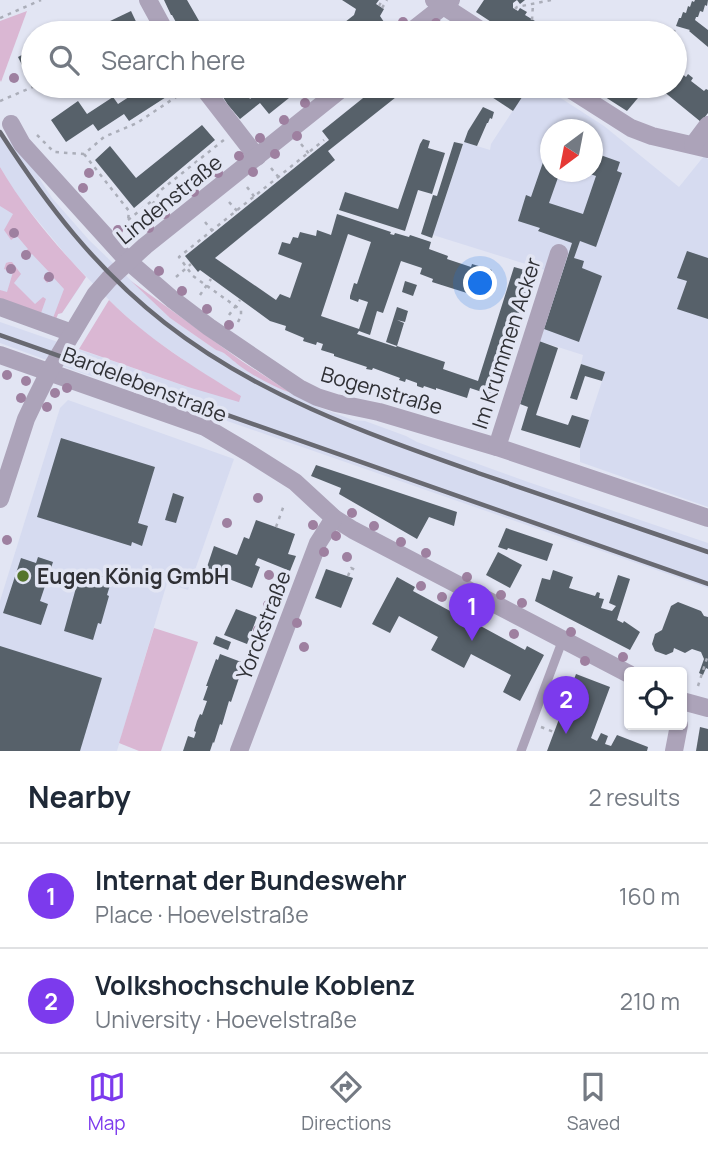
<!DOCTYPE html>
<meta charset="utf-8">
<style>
body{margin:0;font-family:Manrope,sans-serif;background:#f6f6f7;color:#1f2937}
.controls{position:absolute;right:21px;bottom:21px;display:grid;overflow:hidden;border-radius:7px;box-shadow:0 2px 5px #0004}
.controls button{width:63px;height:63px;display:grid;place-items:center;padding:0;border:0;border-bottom:2px solid #e0e1e3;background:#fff;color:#1f2937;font:35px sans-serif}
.compass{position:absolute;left:540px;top:119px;width:63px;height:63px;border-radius:50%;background:#fff;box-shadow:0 2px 5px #0004;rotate:212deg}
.you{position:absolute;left:481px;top:284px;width:24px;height:24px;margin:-18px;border:5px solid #fff;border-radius:50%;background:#1a73e8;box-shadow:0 0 0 10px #1a73e833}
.badge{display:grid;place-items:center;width:46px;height:46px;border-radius:50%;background:#7c3aed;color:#fff;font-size:23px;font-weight:700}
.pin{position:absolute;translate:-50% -58px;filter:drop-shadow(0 2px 4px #0008)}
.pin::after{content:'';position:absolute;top:37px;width:24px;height:21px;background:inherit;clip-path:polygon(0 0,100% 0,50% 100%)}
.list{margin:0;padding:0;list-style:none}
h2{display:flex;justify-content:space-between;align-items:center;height:91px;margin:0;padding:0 28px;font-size:30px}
h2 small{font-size:23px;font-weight:400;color:#747a83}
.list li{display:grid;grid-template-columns:46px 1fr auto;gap:21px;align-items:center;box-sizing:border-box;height:105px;padding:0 28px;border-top:2px solid #e0e1e3}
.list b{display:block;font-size:26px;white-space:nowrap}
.list p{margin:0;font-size:23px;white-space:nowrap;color:#747a83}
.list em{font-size:23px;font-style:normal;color:#747a83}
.icon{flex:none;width:38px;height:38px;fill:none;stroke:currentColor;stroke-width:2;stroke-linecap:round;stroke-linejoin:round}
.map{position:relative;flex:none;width:708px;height:751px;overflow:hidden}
.search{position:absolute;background:#fff;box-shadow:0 2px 5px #0004;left:21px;right:21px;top:21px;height:77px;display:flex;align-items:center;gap:18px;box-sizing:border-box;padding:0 24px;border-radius:38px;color:#747a83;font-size:26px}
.sheet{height:301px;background:#fff}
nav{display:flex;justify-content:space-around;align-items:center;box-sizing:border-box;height:98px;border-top:2px solid #e0e1e3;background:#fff;font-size:19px;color:#747a83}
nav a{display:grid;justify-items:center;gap:4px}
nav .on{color:#7c3aed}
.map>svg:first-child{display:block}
.built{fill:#d6dbf0;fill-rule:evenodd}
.green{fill:#dab7d3}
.building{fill:#57616a;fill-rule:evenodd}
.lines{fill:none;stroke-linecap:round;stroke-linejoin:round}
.path{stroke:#abaeb9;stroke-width:2.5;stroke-dasharray:3.5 5;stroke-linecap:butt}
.service{stroke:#aca3b9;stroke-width:9}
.minor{stroke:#aca3b9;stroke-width:18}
.rail{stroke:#686971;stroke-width:4.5}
.tree{fill:#9e80a0}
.poi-dot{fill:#54752c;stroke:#e2e5f3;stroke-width:2.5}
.labels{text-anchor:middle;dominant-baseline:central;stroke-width:7;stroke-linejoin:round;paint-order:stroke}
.street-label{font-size:21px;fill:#2f3035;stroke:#e2e5f3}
.poi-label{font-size:21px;font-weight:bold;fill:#2f3035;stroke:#e2e5f3;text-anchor:start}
</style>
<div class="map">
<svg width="708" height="751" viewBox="0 0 708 751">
<rect width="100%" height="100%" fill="#e2e5f3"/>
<g class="built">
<path d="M529,86H542L604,126L679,187L704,156L708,159V507L580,462V448L605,372L581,364L583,355L539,341L561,275L433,235L464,142L490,150L491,144ZM550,130H592V172H550Z"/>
<path d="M0,129L8,141L16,145L38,174L41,181L52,198L89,240L170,318L216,350L221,351L235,362L260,378L318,407L353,420L365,421L406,436L417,442L528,482L708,543V588L204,413L82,373L0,343V322L188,387L241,396L201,372L148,335L118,309L71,261L15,193L0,167Z"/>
<path d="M0,179L83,282L62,313L58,314L56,319L0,299Z"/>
<path d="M68,400L234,459L188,590L167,583L117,751H0V601L60,408Z"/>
</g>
<g class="green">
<path d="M27,11L1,82L0,80V21Z"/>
<path d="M0,167C23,207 54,243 86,277L62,313L58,314L56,319L53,318L64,289L53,277L47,283L43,278L49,272L32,254L25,260L21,255L28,249L17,236L11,240L4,230L13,214L0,206Z"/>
<path d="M9,262H12L21,274L14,283L35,304L43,297L46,299L41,313L0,299V290L7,292L13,272L4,269L6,263Z"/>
<path d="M131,281L243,362L291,393C276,388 247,373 235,362C228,357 225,352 216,350L170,318Z"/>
<path d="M109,300C148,339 195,368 241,396L239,402L188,387L79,349Z"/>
<path d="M154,628L198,642L161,751H139L119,743Z"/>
</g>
<g class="building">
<path d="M164,0H187L206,33H182L172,15H171Z"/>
<path d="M342,0H379L376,4L384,9L380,16L384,22L370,33H331L354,15L356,9Z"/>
<path d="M484,0H525L520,4L517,0L513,3V8L518,11L520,8L527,12L525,15L540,24L541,22L552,29L555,25L564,31L563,33H508L476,12Z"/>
<path d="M695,0H708L707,6L705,5L703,12L700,11L698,17H696L695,20L708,30V47L689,31L690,30L676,26L679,18H681L683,12L686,13L688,6L690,7L692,1L694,2Z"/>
<path d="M131,11L140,30L133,33H85Z"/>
<path d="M33,49V80L30,81L18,57Z"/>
<path d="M675,68L686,77L688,74L693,78L691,81L704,91L706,89L708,90V113L701,122L657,86H675Z"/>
<path d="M146,86H175L177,90L129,121L124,114L98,131L93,124L66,142L51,120L78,101L87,114L113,97L118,104Z"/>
<path d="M216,86H241L250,99L266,86H304L269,114L260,103L240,119L228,105Z"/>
<path d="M378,86H410L328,151L335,160L215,258L276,300L280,294L290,298L302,263L278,254L282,242L290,244L293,237L298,238L300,232L316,236L317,230L331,235L337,214L391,232L390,234L394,235L395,233L409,237L410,235L431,242L429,249L448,256L447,259L471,267L472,264L492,270L484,296L471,291L470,294L432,282L433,279L420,274L422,268L401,261L383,313L377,311L370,335L359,331L357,334L396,347L397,346L386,342L397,307L408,311L405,322L397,320L404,323L397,346L445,362L443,369L478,381L514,267L532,272L494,396L470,388L467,398L436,388V390L424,386L423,388L417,386V383L406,379L405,382L399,380L400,378L373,368L372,370L366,369L367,367L334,356V354L321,350L323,344L317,342L316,345L303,341L304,338L285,330L286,326L270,321L200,270L198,272L185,256L329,140L322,131ZM348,234L371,242L357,284L354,283L350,296V299L358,302L359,299L368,302L359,329L321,316Z"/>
<path d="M475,86H518L526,91L513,111Z"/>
<path d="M588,86H648L627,111Z"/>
<path d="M483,107L494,112L492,119L490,118L488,123H487L477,146L464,142L468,131Z"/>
<path d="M202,125L215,140L134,208L95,160L110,146L136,178Z"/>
<path d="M423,139L430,141L428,148L445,153L432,194L418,190L405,231L339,210L345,192L398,209L420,144Z"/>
<path d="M454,142L463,144L432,238L421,234L433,195L437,196Z"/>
<path d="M550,142V172H560L549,203L583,214L596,176L584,172H592V152L620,162L617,171L622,173L596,247L580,241L574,258L584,261L582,268L602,276L579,342L544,329L572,243L538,231L540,228L518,221L526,195L531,197Z"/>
<path d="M687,251L708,258V319L677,309L687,281L677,278Z"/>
<path d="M405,281L417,285L413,296L402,292Z"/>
<path d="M539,341L558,348L536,415L568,425L572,415L589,420L580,448L521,430L528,407L520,404Z"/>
<path d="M581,364L605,372L602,381L585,376L577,400L570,398Z"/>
<path d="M61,438L155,467L138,523L148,526L142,546L132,542L131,546L37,517Z"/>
<path d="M316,465L457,512L454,526L429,517L417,539L339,494L341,488L311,476Z"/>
<path d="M173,493L184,497L176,523L165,520Z"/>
<path d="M256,520L295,534L288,554L296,556L290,571L258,558L255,565L260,567L252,588L206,570L214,546L237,555L244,537L249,539Z"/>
<path d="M506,528L553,544L547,561L508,548L507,550L498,547Z"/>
<path d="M498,552L522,565L510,588L486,575Z"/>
<path d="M38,557L53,562L40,601L48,604L41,625L3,613L21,558L36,563Z"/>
<path d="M326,569L353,578L341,608L315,598Z"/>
<path d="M83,570L112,579L107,595L109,596L101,624L98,623L93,640L64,631L79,577H80Z"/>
<path d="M553,570L573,577L569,588L595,596L597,592L600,593L599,598L604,599L601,608L612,611L616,606L609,603L618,575L630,579L617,620L623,623L624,621L640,632L630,650L535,601L542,578L550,580Z"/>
<path d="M397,577L415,587L413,591L452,612L453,611L525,650L527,646L544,655L520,701L503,692L511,675L471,654L464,668L431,650L438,637L399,616L390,633L372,624Z"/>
<path d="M678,602L701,611L704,616L708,617V669L706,668L703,675L699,673L704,659L701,652L692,649L685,653L674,648L673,652L666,655L655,651L652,644L655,634L662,630L671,606Z"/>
<path d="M236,609L257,617L247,644L224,635Z"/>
<path d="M216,636L231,642L228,650L213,644Z"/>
<path d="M0,646L102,678L80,751H0Z"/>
<path d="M220,654L244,663L231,702L229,701L222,725L220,724L214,743L213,742L210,751H183L188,736L194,738L196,732L194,731L197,721L200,714L202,715L207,701L203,700L208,686H206L216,659L218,660Z"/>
<path d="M576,674L610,687L591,738L597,741L601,733L608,736L605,744L611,746L617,735L648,747L647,751H547Z"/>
<path d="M700,727L708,729V751H696Z"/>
</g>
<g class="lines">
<g class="path">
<path d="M379,6L382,0"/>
<path d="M382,8L387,0"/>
<path d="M515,9L517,7L551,0"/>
<path d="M0,18L41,0"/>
<path d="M532,20L533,4"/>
<path d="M573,33C583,26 594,29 605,33"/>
<path d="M673,33L675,30"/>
<path d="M0,101L35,86"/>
<path d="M37,135L54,152L84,154L104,137L137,123L188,89"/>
<path d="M301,144L310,155"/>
<path d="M84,154L129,211L127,231"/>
<path d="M271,168L280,179"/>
<path d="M247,187L256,199"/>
<path d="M229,202L239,213"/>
<path d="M144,219L161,190L225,139"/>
<path d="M128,220L153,200"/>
<path d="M205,222L214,233"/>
<path d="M176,277L191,264"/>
<path d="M200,295L211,279"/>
<path d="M229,315L240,300"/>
<path d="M238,322L241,316V310L193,276L179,257L324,140"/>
<path d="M276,527L284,505"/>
<path d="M348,576L351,568L358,571"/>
<path d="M698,686L708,655"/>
<path d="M541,727L554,732"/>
</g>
<path class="service" d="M521,751L563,639"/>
<g class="minor">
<path d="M148,0L166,33"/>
<path d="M434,0L485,33"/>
<path d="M409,33L451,0"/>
<path d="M202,86L257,157"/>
<path d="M565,86L631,128L652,136L708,149"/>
<path d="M11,124L22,144L128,261L172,299L209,327L299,388L317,397L336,403L379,412L497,447L708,518"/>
<path d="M693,145L708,125"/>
<path d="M0,307L72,333"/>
<path d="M0,355L205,427L249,453L295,482L334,518L353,530L629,674"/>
<path d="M497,447L559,253"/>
<path d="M0,499L26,419L36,398L49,372L95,295L109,279L145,246L345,86"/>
<path d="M682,701L708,708"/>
<path d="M239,751L318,543L334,518"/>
<path d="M674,751L679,725"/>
</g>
<g class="rail">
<path d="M0,132C47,205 96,269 165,323C258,396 368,434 478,473C555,499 631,526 708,552"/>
<path d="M0,335L708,584"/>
</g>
</g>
<g class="tree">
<circle cx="403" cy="22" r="5"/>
<circle cx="436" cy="23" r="5"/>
<circle cx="225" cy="26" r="5"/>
<circle cx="14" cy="78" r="5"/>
<circle cx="305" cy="103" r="5"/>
<circle cx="284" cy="120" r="5"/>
<circle cx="297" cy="136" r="5"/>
<circle cx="260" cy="138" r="5"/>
<circle cx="275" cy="154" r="5"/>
<circle cx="239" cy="156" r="5"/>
<circle cx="253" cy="172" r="5"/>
<circle cx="89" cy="173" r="5"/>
<circle cx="218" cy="173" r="5"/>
<circle cx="83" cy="188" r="5"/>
<circle cx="194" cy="192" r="5"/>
<circle cx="165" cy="214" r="5"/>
<circle cx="149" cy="228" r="5"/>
<circle cx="118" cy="230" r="5"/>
<circle cx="14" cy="233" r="5"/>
<circle cx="26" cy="255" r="5"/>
<circle cx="11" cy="269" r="5"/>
<circle cx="159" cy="271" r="5"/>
<circle cx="49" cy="277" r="5"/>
<circle cx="182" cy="291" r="5"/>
<circle cx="207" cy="309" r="5"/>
<circle cx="229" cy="325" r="5"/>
<circle cx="7" cy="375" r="5"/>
<circle cx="26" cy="381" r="5"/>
<circle cx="67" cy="388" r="5"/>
<circle cx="55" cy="393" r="5"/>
<circle cx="21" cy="398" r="5"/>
<circle cx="47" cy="407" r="5"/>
<circle cx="258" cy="498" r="5"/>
<circle cx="352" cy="513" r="5"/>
<circle cx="227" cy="523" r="5"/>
<circle cx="313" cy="525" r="5"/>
<circle cx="374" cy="526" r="5"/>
<circle cx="336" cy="536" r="5"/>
<circle cx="7" cy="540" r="5"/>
<circle cx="401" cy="542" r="5"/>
<circle cx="324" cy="552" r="5"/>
<circle cx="426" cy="553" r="5"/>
<circle cx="347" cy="557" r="5"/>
<circle cx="269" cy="575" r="5"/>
<circle cx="467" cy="577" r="5"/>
<circle cx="421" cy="586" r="5"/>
<circle cx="501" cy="595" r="5"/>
<circle cx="442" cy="597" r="5"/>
<circle cx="522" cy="603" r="5"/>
<circle cx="268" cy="605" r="5"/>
<circle cx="463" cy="607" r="5"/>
<circle cx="485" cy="617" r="5"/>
<circle cx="297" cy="623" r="5"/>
<circle cx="258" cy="630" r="5"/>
<circle cx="571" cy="632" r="5"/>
<circle cx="514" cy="634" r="5"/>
<circle cx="304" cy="647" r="5"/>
<circle cx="623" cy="657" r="5"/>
<circle cx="585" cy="661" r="5"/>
</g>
<circle class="poi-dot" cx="23" cy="576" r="7"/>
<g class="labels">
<g class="street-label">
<text transform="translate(169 199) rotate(-39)">Lindenstraße</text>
<text transform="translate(506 343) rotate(-72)">Im Krummen Acker</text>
<text transform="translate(145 384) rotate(21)">Bardelebenstraße</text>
<text transform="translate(382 390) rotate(16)">Bogenstraße</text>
<text transform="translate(263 625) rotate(-69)">Yorckstraße</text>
</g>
<g class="poi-label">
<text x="37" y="576">Eugen König GmbH</text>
</g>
</g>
</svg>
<div class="controls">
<button><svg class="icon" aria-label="locate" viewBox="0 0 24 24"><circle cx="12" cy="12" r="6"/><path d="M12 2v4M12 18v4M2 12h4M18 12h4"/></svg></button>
</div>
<svg class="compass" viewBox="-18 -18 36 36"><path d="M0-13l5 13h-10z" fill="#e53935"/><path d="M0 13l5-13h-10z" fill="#747a83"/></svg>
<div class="you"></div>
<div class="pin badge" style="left:472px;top:641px">1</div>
<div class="pin badge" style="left:566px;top:734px">2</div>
<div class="search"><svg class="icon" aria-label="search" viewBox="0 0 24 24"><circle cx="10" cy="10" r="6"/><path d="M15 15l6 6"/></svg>Search here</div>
</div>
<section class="sheet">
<h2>Nearby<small>2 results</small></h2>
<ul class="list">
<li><span class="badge">1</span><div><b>Internat der Bundeswehr</b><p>Place · Hoevelstraße</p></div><em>160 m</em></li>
<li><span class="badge">2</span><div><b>Volkshochschule Koblenz</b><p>University · Hoevelstraße</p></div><em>210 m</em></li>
</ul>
</section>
<nav>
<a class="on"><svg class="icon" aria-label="map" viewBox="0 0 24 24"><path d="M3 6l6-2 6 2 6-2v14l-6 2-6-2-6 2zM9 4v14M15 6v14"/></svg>Map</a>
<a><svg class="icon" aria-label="directions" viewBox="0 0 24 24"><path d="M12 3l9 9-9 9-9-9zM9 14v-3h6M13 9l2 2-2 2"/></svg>Directions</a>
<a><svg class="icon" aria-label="saved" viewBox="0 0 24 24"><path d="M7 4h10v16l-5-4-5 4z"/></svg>Saved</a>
</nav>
